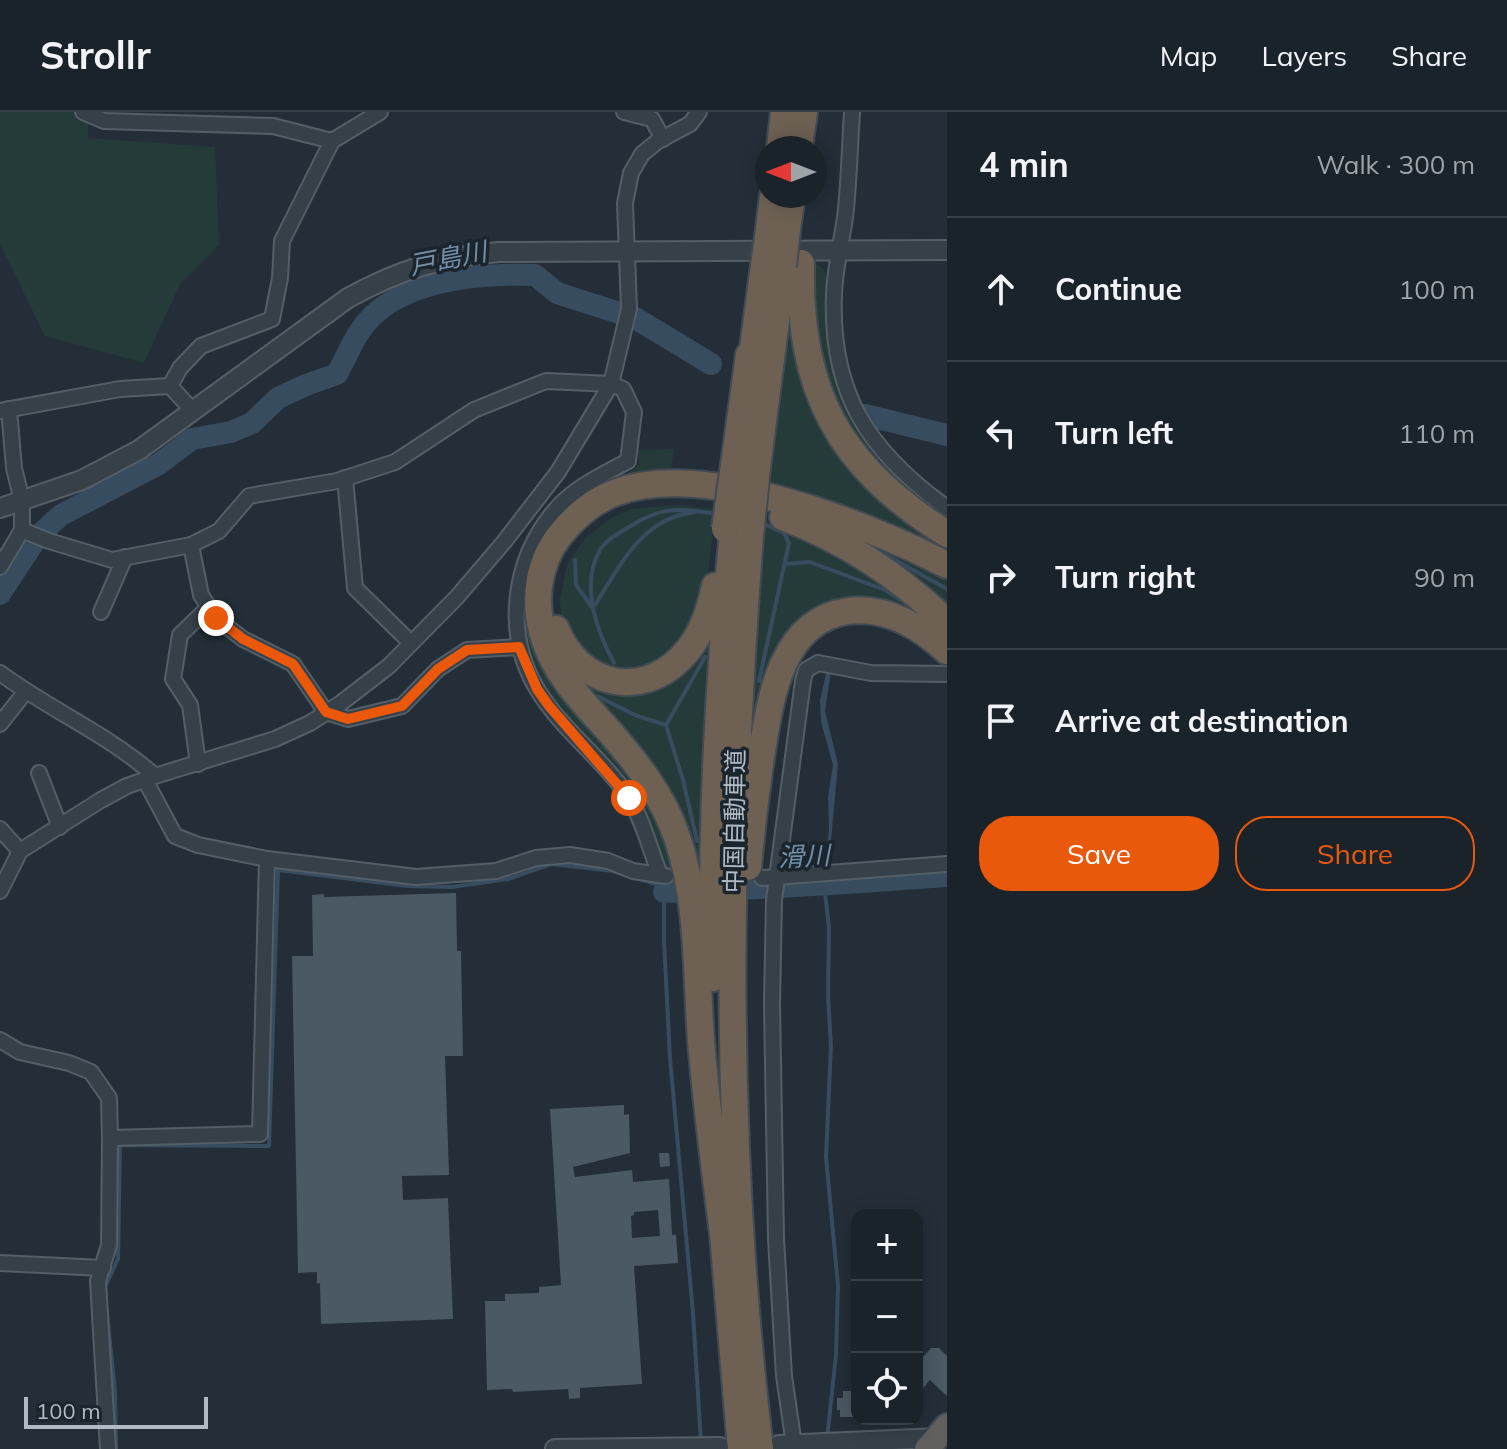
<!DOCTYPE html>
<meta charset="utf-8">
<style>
body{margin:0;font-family:Mulish,"Noto Sans JP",sans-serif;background:#272f36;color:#f1f3f6}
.controls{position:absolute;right:24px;bottom:24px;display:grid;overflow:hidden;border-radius:16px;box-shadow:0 4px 20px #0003}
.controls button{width:72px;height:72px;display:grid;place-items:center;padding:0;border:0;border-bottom:2px solid #383f47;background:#1a222a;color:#f1f3f6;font:40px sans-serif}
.compass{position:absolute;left:755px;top:24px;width:72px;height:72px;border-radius:50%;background:#1a222a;box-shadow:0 4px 20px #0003;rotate:270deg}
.scale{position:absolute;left:24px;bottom:20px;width:184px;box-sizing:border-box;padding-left:8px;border:4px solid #b1bbc5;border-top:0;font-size:22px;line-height:28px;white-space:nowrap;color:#b1bbc5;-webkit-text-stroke:6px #1b252d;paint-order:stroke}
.stop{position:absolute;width:24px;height:24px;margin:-18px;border:6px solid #ea580c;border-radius:50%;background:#fff}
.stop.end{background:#ea580c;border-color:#fff;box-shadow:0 2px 8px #0008}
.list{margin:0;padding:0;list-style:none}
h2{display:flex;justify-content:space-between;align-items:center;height:104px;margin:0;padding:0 32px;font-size:34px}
h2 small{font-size:26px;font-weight:400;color:#9fa4a8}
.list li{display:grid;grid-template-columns:52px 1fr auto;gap:24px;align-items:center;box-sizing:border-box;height:144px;padding:0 32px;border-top:2px solid #383f47}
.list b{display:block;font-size:30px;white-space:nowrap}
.list em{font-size:26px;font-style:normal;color:#9fa4a8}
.actions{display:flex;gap:16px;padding:24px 32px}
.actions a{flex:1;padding:18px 0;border:2px solid #ea580c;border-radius:32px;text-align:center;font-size:28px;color:#ea580c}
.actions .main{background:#ea580c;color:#fff}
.icon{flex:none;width:44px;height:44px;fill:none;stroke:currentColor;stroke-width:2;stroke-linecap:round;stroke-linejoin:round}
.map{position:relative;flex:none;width:947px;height:1337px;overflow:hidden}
header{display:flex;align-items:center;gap:48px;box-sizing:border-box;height:112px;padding:0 40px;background:#1a222a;border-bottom:2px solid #383f47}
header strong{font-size:38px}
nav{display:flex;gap:44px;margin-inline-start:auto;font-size:28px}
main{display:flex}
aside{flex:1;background:#1a222a}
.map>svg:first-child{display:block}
.green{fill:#253b3a}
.water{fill:#374c5e}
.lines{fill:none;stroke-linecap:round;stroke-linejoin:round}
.stream{stroke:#374c5e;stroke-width:4}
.river{stroke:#374c5e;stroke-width:22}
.building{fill:#4b5964;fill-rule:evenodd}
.minor-casing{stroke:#545e66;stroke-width:18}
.tertiary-casing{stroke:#545e66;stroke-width:22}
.trunk-casing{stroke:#414b53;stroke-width:28}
.motorway-casing{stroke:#414b53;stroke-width:30}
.minor{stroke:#364049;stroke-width:14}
.tertiary{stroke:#364049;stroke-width:18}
.trunk{stroke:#61605e;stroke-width:24}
.motorway{stroke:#6e6154;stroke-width:26}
.motorway-bridge-casing{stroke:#414b53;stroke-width:30;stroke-linecap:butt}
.motorway-bridge{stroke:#6e6154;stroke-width:26}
.route{stroke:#ea580c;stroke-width:10}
.labels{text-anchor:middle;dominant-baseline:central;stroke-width:7;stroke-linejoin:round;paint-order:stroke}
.street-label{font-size:24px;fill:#b1bbc5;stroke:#1b252d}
.water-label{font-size:26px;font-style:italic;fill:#738fa7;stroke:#1b252d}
</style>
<header>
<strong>Strollr</strong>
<nav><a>Map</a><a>Layers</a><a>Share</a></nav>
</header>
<main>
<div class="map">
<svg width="947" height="1337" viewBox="0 0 947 1337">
<rect width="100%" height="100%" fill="#232e38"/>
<g class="green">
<path d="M0,0H88V26L215,35L219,133L180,172L144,251L45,224L0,132Z"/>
<path d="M813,151C820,154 824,156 826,163C829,175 825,189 826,200C826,221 830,241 835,261C851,325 896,367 947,404V412L922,396L850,323L815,245Z"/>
<path d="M788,186L816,293L947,431V444L766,378Z"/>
<path d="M674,337L670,363L588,385L531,493L643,670L680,760L666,757L639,691L629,674L554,589L540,568L525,533L523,508L527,465L557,406L576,388L635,357L639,352L638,338Z"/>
<path d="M678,393L715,397L707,473L691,520L661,553L622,563L589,550L564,517L561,503L560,488L567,452L585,426L611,406L631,397Z"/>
<path d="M804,403L947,461V500Z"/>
<path d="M764,408L828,432L928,502L929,515L812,503L744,668Z"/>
<path d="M715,497L704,794L690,741L562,543L634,578Z"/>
</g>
<path class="water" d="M827,558L831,559L825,599L838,652L829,751L825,750L829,717L828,685L833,653L821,610L820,588Z"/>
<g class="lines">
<g class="stream">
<path d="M861,429L947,477"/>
<path d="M575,448L576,473L592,495"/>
<path d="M785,452L810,450L885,478L906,491"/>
<path d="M595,493C621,452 642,406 695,400"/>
<path d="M614,551C597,519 580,473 600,438C606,428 619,421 629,415C660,395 676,396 711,401"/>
<path d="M759,569L789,431L784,421L766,413"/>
<path d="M597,584L637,604L666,613"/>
<path d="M697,729L683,668L666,613L705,545"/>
<path d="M824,772L829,816L828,884L831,934L826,1045L838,1174L836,1243L827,1327"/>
<path d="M105,1175L118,1147L120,1033L269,1034L278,758L407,774L452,775L508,767L551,752L613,759L659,773L664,780V830L670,946L693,1201L701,1331"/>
<path d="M106,1192L115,1279L116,1337"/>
</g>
<g class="river">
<path d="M865,303L947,323"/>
<path d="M0,482L38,424L61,403L159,352L192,327L231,320L252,311L278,286L306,273L337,262C345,248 351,232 360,219C394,167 479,161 535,163L557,181L635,206L711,252"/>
<path d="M664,780C759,777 853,771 947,764"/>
</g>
</g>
<g class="building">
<path d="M456,781L457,839H461L463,944H445L449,1063L402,1064L403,1088L448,1086L453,1207L321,1212L320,1171L317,1172V1160L298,1161L292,844H313L312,783L324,782V785Z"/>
<path d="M624,993V1003L629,1002L630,1041L573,1055L575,1065L632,1058L633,1070L669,1067L672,1123H676L678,1151L634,1154L642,1272L580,1276V1286L569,1287L568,1277L513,1280L512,1277L487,1278L485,1189H505V1182L539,1181V1175L561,1173L550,997ZM658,1098L660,1124L632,1126L631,1104L634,1103V1100Z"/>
<path d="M659,1041H669L670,1054L660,1055Z"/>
<path d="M931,1236H939L947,1244V1284L930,1268L917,1283V1252Z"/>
<path d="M843,1279H853V1286H857V1305H840V1298H837V1286H843Z"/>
</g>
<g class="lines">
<defs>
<g id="minor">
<path d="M83,0L104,9L273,14L332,29"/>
<path d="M624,0L652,7L663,27"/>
<path d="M852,0C850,32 849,65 846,97C843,126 835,153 834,182C830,281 868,339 947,396"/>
<path d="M170,274L180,256L201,234L272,207L280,166L282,129L332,29L380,0"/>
<path d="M0,299L120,277L170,274L194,300"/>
<path d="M345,366L355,476L411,531"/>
<path d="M22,418L49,429L112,448L191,433L219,419L249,384L337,369L395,350L474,298L546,269L611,272L623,277L634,300L628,349C605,361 574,376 557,396C513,446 503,520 537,577C561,617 602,646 628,684C642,705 651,740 660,763"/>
<path d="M191,433L201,483L216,506L243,527L293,552L326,600L348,607L402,594L438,557L467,538L519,535"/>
<path d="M0,455L22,418V389L14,356L9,297"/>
<path d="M101,500L125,445"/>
<path d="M0,561C50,598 109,623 155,664"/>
<path d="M0,612L26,579"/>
<path d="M198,652L190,593L173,567L180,523L209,495"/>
<path d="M39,661L60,715"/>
<path d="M145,668L175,724L198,733L267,747L416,765L496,759L536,746L570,743L608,749L633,759L666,764"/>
<path d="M0,717L20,739"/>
<path d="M762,766L947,752"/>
<path d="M0,779L20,739L101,688L127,674L155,664L275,627L310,611L341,591L389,554L457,485L504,430L558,360L611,272L629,197L625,91L631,61L642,42L658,29L690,12L699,0"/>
<path d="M0,928L20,940L69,951L91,960L109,986L110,1026"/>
<path d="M0,1151L103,1156"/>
<path d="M794,1333L784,1264L776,1127L772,892L774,788L803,569L806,558L818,551L871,561L947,562"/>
<path d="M108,1337L98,1169L109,1133L110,1026L260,1022L267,747"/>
</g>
<g id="tertiary">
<path d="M0,396L82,368L139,338L348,186C401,157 439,146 498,140L947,138"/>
<path d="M779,1333L938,1326"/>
<path d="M555,1337L720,1335"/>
</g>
<path id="trunk" d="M927,1337L947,1314"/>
<g id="motorway">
<path d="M780,36L784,0"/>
<path d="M799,36L804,0"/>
<path d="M787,117L792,84"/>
<path d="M769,118L773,84"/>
<path d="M801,151C798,279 838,354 947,422"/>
<path d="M750,260L764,153"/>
<path d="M734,353L749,243"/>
<path d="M757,356L783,154"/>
<path d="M783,405C847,429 898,464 947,510"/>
<path d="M750,424C727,728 723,1034 760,1337"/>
<path d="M556,517C578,572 638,589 681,546C701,526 709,501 715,474"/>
<path d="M748,755C751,720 755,686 760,652C769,596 777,509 848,499C885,494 920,514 947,539"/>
<path d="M713,866C711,718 718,568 733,420"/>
<path d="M721,1097L741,1337"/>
<path d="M722,1114C714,1052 706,990 701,928C696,861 699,789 677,725C663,684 637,651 609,619C584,591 555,562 544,526C533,490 537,452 560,423C576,403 594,388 617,380C706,348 866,412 947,453"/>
</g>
</defs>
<use href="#minor" class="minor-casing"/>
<use href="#tertiary" class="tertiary-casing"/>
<use href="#trunk" class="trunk-casing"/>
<use href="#motorway" class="motorway-casing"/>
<use href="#minor" class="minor"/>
<use href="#tertiary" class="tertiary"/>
<use href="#trunk" class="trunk"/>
<use href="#motorway" class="motorway"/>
<defs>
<g id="motorway-bridge">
<path d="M764,153L769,118"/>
<path d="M783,154L787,117"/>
<path d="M725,417L734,353"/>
<path d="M750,424L757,356"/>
</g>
</defs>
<use href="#motorway-bridge" class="motorway-bridge-casing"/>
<use href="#motorway-bridge" class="motorway-bridge"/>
</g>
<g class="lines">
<path class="route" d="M216,506L243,527L293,552L326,600L348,607L402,594L438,557L467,538L519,535L537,577L549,594L629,686"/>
</g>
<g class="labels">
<g class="street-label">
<text transform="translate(734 709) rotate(-89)">中国自動車道</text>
</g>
<g class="water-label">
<text transform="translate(448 146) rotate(-11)">戸島川</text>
<text transform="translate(804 744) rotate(-3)">滑川</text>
</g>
</g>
</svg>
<div class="controls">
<button>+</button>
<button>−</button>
<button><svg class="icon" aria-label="locate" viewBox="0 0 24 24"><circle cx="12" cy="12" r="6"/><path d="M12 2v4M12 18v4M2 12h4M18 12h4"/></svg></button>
</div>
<svg class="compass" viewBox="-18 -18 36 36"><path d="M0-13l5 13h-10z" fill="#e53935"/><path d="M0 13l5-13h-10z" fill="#9fa4a8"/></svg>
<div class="scale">100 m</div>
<div class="stop" style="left:629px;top:686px"></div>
<div class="stop end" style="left:216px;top:506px"></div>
</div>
<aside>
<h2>4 min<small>Walk · 300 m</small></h2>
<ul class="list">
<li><svg class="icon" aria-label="ahead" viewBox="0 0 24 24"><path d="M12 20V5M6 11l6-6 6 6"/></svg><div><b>Continue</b></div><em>100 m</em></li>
<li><svg class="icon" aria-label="left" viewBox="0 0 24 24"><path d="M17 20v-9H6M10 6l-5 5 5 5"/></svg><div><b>Turn left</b></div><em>110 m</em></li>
<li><svg class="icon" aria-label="right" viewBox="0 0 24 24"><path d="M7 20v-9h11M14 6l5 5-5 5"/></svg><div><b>Turn right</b></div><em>90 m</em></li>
<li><svg class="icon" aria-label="arrive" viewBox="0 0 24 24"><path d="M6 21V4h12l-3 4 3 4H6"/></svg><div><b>Arrive at destination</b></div></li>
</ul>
<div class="actions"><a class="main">Save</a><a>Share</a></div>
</aside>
</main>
